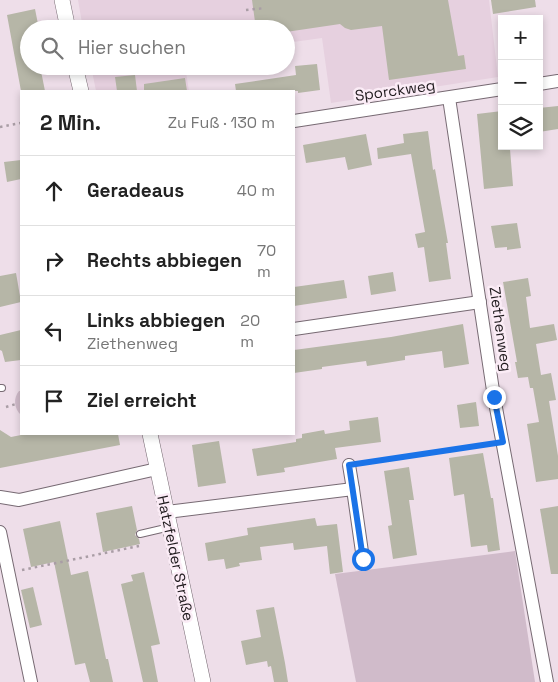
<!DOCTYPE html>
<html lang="de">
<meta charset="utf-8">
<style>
body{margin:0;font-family:"Space Grotesk",sans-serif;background:#f2f2f2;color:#222}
.controls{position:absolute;right:15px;top:15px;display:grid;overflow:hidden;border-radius:0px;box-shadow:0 2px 8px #0003}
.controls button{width:45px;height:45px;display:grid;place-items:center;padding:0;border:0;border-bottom:1px solid #e0e0e0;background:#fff;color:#222;font:25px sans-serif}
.stop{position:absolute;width:15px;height:15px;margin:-11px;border:4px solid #1a73e8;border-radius:50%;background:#fff}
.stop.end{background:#1a73e8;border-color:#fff;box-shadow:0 1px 5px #0008}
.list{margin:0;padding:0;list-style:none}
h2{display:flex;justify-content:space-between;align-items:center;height:65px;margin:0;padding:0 20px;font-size:21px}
h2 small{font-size:16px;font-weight:400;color:#767676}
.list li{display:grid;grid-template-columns:32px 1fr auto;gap:15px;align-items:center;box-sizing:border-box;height:70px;padding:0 20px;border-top:1px solid #e0e0e0}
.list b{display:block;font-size:19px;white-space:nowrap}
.list p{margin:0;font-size:16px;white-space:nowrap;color:#767676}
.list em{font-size:16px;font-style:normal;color:#767676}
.icon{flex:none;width:28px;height:28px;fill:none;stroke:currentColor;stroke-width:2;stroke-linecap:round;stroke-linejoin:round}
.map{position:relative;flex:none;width:558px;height:682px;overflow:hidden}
.search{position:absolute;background:#fff;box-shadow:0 2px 8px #0003;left:20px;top:20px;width:275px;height:55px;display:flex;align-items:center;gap:12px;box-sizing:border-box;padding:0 18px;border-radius:28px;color:#767676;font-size:19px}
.panel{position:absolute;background:#fff;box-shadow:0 2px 8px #0003;left:20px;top:90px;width:275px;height:345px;border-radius:0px}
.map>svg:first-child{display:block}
.built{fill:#e6d0df}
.green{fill:#d0bbca}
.building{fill:#b6b6a7}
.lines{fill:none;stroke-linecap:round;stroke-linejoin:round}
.service-casing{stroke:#776a73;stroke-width:8}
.minor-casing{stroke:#776a73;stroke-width:14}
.tertiary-casing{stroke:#776a73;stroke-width:16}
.path{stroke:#a99da5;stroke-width:2.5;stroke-dasharray:2.5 4;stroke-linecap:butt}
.service{stroke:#fff;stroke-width:6}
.minor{stroke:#fff;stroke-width:12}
.tertiary{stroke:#fff;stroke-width:15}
.route{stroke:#1a73e8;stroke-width:6}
.labels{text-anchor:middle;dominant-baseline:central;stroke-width:5;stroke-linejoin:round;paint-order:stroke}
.street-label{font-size:15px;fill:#1f1a1d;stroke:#fbecf6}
</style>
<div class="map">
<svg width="558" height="682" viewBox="0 0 558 682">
<rect width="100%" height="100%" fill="#eedee9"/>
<g class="built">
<path d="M78,0H489L498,77L331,103L322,38L286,43V29H83Z"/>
<path d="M91,66H185L189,91H96Z"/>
</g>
<g class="green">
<path d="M19,391H21V415C14,409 13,398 19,391Z"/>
<path d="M515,551L535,682H356L335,574Z"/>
</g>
<g class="building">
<path d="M252,0H448L458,56L464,55L466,69L389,80L382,26L351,30L345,28L340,24L286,32V29H256Z"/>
<path d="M491,0H535L536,7L493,14Z"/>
<path d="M35,9L39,29H29V66H40L45,91H21L7,15Z"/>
<path d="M317,64L320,90L298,93V91H236L235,84L296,75L295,66Z"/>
<path d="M135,75L137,91H117L115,77Z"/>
<path d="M185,78L187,91H144V84Z"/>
<path d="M558,106V129L539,132V108Z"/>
<path d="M502,111V150L510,149L513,186L484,189L477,114Z"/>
<path d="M428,131L433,170L435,169L448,243H446L451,279L429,282L424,247L418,248L415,234L425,232L411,154L378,159L377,148L404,143L403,134Z"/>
<path d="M366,134L372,165L348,170L345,157L306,163L303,145Z"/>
<path d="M21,160V179L7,182L4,162Z"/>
<path d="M517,223L521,248L507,250V247L495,248L491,226Z"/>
<path d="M393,272L396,291L371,295L368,276Z"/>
<path d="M16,273L21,302L0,307V276Z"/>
<path d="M528,278L531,296L526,297L530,328L554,324L557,340L536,344L541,375L551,373L556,400L549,401L558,456V479L536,482L527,424L539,422L533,388H530L528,377L518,378L515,362H517L503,282Z"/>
<path d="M344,280L347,298L294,306V287Z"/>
<path d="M463,324L469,364L444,368L442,351L405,356V360L367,366L366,361L322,367V369L294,373V350L391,337Z"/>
<path d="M21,330V360L5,362L2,351L0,350V335Z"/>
<path d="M476,402L479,426L460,428L457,405Z"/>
<path d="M378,417L381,442L335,448L337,459L284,468L285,472L257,476L252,449L296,442V439L302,438V434L324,430L325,434L350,430L349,421Z"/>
<path d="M0,430L11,437L26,434H118L120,445L0,468Z"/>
<path d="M219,441L226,483L198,487L192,445Z"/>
<path d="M483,453L491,498H493L500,550L488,552L487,545L471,547L464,494L454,496L449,458Z"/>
<path d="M409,467L414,500H409L417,555L393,559L388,526L392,525L384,471Z"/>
<path d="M132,506L137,530L135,535L139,539L140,544L103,552L96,513Z"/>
<path d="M558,506V574H551L540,509Z"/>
<path d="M315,518L317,526L337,524L343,572L330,574L327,546L294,550L293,543L260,547L262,560L239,563L240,566L226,569L224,559L208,561L205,543L248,535L247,528Z"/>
<path d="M60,521L71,575L88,571L106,659H108L113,682H90L85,663L75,665L54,562L31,567L23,529Z"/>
<path d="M144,572L160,644L151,646L158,682H143L121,584L133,581L131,575Z"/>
<path d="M33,587L42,625L30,628L21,590Z"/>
<path d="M274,607L285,663L288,682H274L271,666L268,667L267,661L246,665L241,641L261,637L256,610Z"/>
</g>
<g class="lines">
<defs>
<g id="service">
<path d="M0,388H2"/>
<path d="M140,534L170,527"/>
</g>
<g id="minor">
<path d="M539,84L558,81"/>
<path d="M449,98L494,397L547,682"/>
<path d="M294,121L502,89"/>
<path d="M294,329L480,302"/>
<path d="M349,465L353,489"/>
<path d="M0,497L19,500L157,469"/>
<path d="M167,512L353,489L363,559"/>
<path d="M0,532L31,682"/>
</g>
<g id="tertiary">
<path d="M62,0L68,29"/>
<path d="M75,66L81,91"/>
<path d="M150,434L203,682"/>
</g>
</defs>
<use href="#service" class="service-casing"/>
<use href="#minor" class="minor-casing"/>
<use href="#tertiary" class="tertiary-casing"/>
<g class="path">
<path d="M246,10L265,8"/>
<path d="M253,29L267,26"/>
<path d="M0,127L21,123"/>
<path d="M6,407L16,404"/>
<path d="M363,463L489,444"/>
<path d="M22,570L139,546"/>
</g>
<use href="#service" class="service"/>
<use href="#minor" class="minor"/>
<use href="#tertiary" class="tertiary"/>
</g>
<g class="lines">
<path class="route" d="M363,559L349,465L503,442L494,397"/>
</g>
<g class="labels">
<g class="street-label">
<text transform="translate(395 90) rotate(-8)">Sporckweg</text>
<text transform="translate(501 329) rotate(82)">Ziethenweg</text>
<text transform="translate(176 558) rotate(78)">Hatzfelder Straße</text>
</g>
</g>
</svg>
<div class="controls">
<button>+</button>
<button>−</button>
<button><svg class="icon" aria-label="layers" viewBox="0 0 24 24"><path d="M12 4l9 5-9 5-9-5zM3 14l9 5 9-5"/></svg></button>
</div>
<div class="stop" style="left:363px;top:559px"></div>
<div class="stop end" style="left:494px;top:397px"></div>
<div class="search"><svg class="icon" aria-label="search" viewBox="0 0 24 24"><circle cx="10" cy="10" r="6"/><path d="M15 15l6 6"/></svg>Hier suchen</div>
<section class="panel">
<h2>2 Min.<small>Zu Fuß · 130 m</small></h2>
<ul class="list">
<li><svg class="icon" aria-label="ahead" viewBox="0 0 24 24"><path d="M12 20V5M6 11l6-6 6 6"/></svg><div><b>Geradeaus</b></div><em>40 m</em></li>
<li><svg class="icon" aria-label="right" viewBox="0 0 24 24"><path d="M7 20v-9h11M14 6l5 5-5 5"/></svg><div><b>Rechts abbiegen</b></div><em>70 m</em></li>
<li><svg class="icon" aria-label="left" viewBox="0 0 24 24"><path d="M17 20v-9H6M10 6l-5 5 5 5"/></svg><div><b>Links abbiegen</b><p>Ziethenweg</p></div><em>20 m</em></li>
<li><svg class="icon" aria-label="arrive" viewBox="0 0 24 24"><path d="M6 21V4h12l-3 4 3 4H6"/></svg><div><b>Ziel erreicht</b></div></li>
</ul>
</section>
</div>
